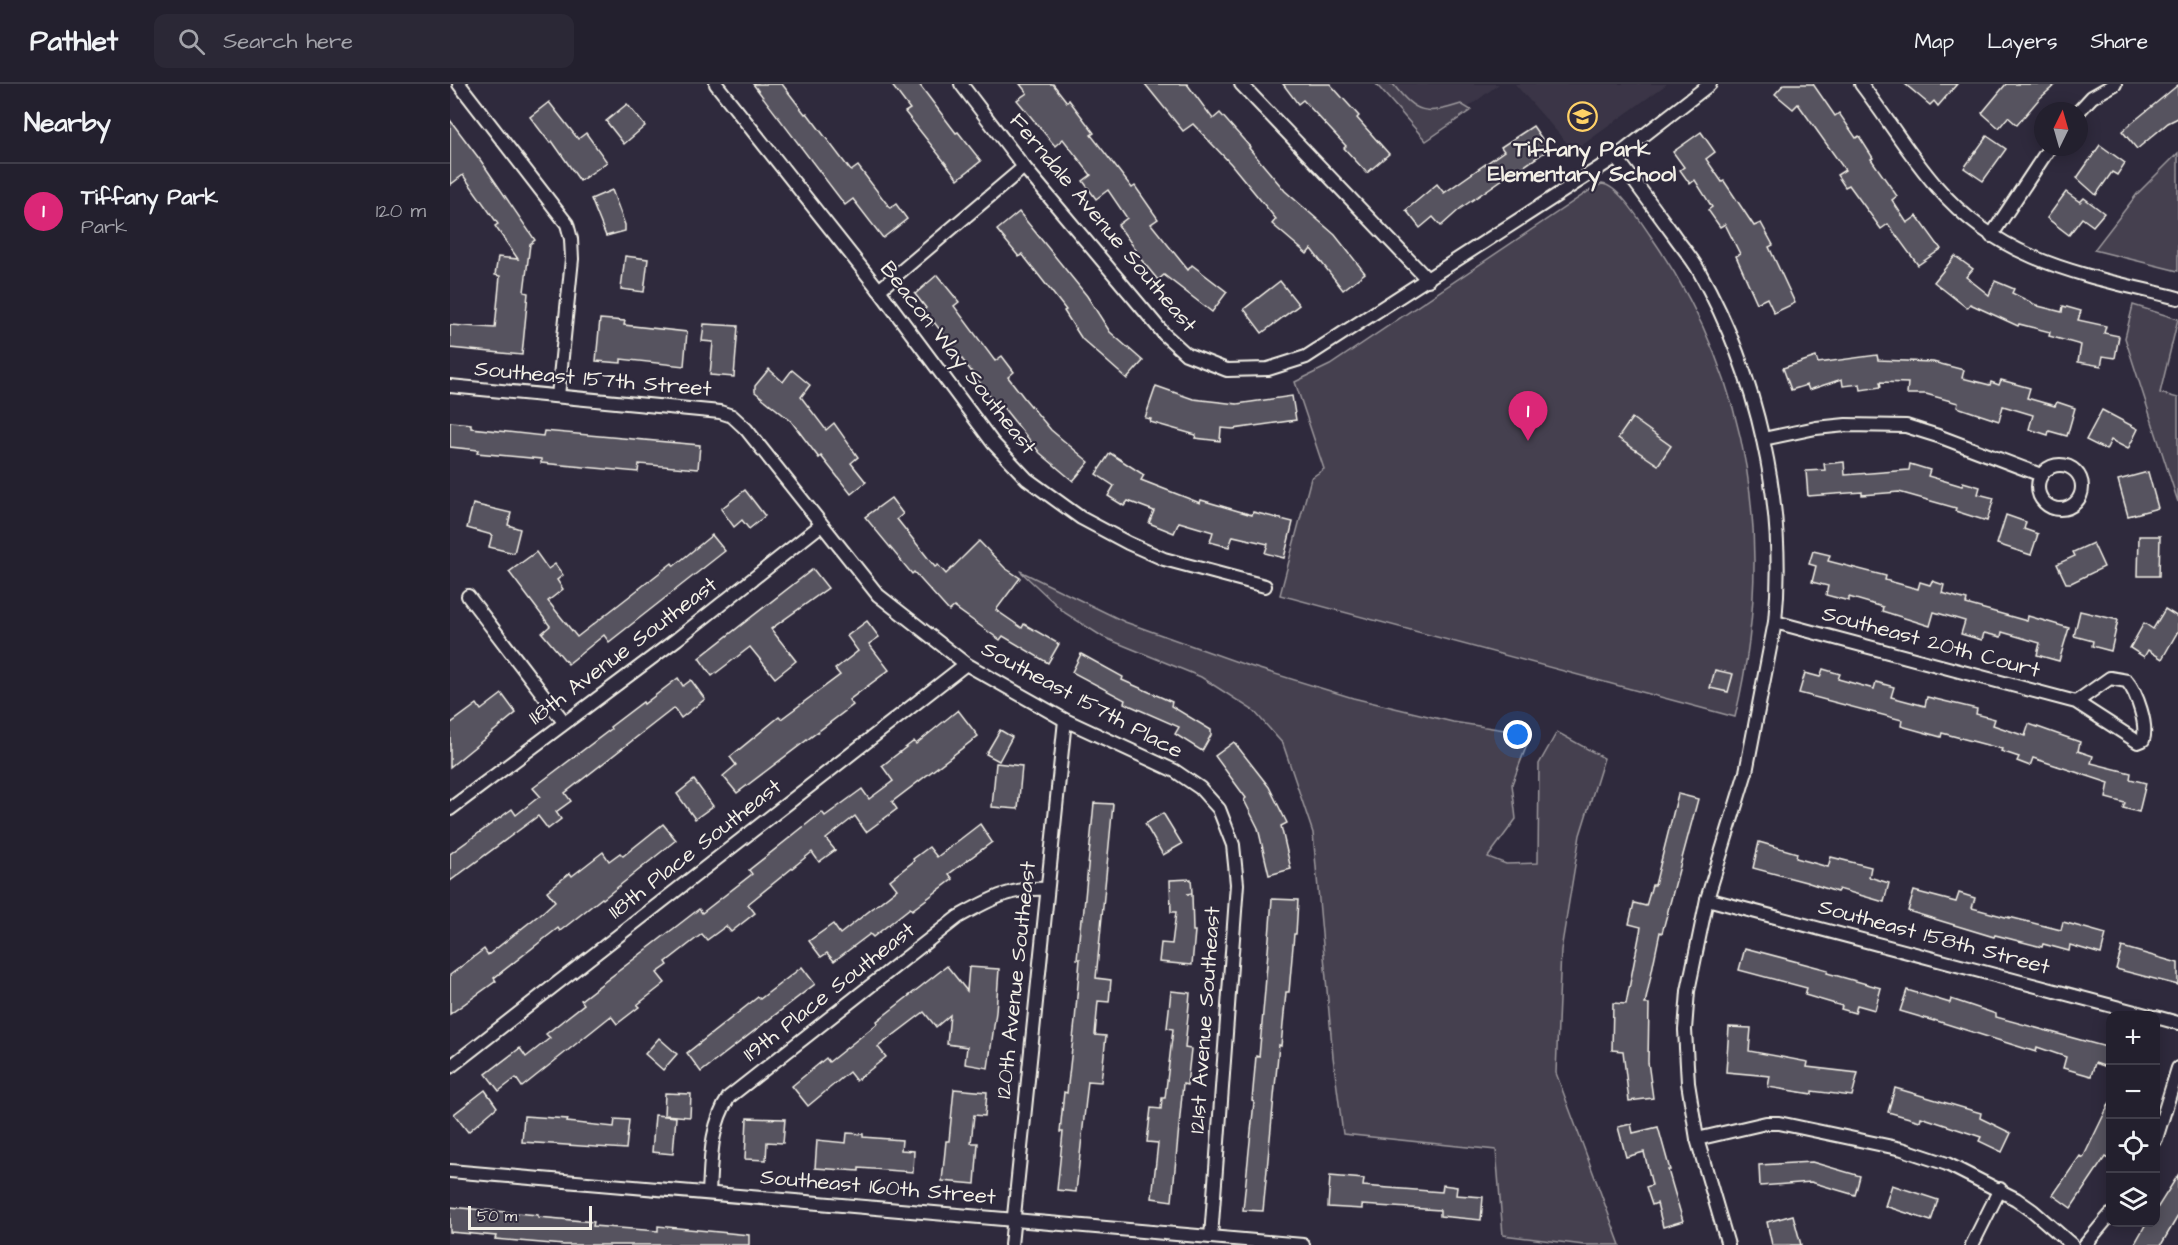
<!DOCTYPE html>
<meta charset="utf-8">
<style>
body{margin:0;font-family:"Architects Daughter",sans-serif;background:#2b2836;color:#f1f3f6}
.controls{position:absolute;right:18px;bottom:18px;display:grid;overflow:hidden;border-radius:12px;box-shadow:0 3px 15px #0003}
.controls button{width:54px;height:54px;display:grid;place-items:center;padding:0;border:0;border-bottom:2px solid #403e4a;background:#23202e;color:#f1f3f6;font:30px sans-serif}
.compass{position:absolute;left:1584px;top:18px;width:54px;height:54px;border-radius:50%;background:#23202e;box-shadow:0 3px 15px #0003;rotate:5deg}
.scale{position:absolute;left:18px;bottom:15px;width:124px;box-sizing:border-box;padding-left:6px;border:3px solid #f4f1e8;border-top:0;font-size:16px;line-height:21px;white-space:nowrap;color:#f4f1e8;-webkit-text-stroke:4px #2f2a3d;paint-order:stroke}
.you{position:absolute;left:1068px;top:651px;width:21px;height:21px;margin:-15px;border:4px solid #fff;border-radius:50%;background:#1a73e8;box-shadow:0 0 0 9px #1a73e833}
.badge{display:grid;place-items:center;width:39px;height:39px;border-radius:50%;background:#db2777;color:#fff;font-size:20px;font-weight:700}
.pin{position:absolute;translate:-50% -50px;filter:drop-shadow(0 2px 3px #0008)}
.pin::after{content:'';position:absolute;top:32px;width:21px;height:18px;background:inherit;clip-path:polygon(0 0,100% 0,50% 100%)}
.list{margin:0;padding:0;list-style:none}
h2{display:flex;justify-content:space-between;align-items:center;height:78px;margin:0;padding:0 24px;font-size:26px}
h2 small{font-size:20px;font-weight:400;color:#a3a3aa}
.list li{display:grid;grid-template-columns:39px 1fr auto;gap:18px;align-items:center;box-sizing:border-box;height:96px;padding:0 24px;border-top:2px solid #403e4a}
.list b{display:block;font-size:22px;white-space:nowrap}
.list p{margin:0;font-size:20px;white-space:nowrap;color:#a3a3aa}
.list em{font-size:20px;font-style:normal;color:#a3a3aa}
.icon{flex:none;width:33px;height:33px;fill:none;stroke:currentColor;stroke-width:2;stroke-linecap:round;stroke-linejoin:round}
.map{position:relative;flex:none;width:1728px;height:1161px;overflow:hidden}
header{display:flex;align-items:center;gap:36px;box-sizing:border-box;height:84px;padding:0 30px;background:#23202e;border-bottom:2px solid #403e4a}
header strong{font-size:28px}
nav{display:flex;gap:33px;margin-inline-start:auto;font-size:21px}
.search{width:420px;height:54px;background:#2b2836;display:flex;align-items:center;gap:15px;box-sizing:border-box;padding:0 21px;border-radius:12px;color:#a3a3aa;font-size:22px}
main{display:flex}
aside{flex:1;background:#23202e}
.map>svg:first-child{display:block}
.built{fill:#3b3647}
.green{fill:#454050;stroke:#9c989c;stroke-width:1.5}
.building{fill:#56525f;stroke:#f4f1e8;stroke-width:1.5}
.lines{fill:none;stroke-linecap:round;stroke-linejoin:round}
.street-casing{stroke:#f4f1e8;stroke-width:16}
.street{stroke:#2f2a3d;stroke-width:12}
.labels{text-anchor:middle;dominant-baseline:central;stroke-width:4.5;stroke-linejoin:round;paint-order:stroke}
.poi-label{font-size:22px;font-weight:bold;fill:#f4f1e8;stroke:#2f2a3d}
.street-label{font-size:22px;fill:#f4f1e8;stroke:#2f2a3d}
</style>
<header>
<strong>Pathlet</strong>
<div class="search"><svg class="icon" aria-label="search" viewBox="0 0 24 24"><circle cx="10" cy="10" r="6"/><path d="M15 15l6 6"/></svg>Search here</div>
<nav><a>Map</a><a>Layers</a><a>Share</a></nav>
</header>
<main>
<aside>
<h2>Nearby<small></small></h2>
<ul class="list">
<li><span class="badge">1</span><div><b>Tiffany Park</b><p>Park</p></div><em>120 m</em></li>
</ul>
</aside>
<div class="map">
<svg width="1728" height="1161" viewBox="0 0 1728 1161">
<rect width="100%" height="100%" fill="#2f2a3d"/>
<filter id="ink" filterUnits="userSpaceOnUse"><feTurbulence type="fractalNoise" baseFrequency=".0167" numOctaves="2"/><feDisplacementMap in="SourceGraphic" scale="12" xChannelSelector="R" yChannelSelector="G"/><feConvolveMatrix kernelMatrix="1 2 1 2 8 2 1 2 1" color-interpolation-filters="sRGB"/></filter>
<g filter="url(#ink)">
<g class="built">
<path d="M934,0H1049L980,52Z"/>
<path d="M1065,0H1217L1124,67Z"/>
</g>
<g class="green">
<path d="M926,0H943C966,30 976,31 1011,20L1021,26L976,57Z"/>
<path d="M1728,69V187L1644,166L1687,110Z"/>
<path d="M1152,100C1168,101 1191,138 1200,151C1302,297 1326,462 1285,633L830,511L861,394L874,385L845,298L880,281L1145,103Z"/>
<path d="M1683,221L1728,235L1710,309L1728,314V418L1675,254Z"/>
<path d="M570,487L675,538L793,580L903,614L1003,638L1081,650L1062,700L1066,735L1038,773L1056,780L1088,779L1089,680L1107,648L1154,674L1130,751L1111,866L1106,989L1170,1161H1134L1053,1151L1046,1066L893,1050L883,973L863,749L833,660L804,627L751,593L653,553L615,529Z"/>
</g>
<g class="building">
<path d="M303,0H332L355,30L357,29L401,87L408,82L440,124L446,120L457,135L433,154L403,115L395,121Z"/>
<path d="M441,0H469L506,49L508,48L531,77L508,95L455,28L460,25Z"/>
<path d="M570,0H603L617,18L619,16L644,49L641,51L682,104L685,102L708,135L701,140L738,186L742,181L777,208L762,228L714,191L708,196L684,167L686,166L668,141L677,134L658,106L646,115L633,97L641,91L613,55L605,62L567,16L577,9Z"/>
<path d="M695,0H737L763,35L770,29L800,63L799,64L835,107L885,151L915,189L893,206L861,165L857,170L822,140L826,135L781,80L743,40L733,47Z"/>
<path d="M833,0H880L909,32L907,34L939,70L917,89L894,64L896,62L853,16L848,20Z"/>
<path d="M1334,0H1363L1385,32L1389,29L1406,54L1409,52L1423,74L1421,75L1447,112L1442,116L1457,139L1467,132L1491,165L1468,181L1438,140L1431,145L1399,101L1395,103L1387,91L1395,86L1348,20L1343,25L1325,10Z"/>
<path d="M1455,0H1507L1488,22L1484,17L1480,21Z"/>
<path d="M1556,0H1606L1589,15L1567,41L1558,33L1549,44L1532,29Z"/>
<path d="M1728,1V34L1718,39L1687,65L1672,47Z"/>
<path d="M99,18L128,55L136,49L157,78L130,97L102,57L100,59L80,33Z"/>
<path d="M177,20L195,42L174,60L156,37Z"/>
<path d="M0,36L31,77L85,156L80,160L74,208L78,209L72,271L0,264V241L45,244L50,192L45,191L48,173L68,175L45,142L48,140L13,91L0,101Z"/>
<path d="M1083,42L1099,65L1067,87L1066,86L1011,124L991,142L983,133L970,144L956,126L987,100L994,109L1054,67L1051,63Z"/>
<path d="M1251,48L1265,68L1256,75L1272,98L1274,97L1304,142L1311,139L1323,161L1319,163L1345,219L1324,229L1317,214L1307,219L1286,172L1290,170L1275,140L1270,143L1258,126L1262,123L1245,96L1240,100L1230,86L1234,83L1223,68Z"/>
<path d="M1537,52L1556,65L1533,97L1514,84Z"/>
<path d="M1650,61L1675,79L1667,91L1662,88L1646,111L1627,94Z"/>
<path d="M162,106L175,141V147L156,152L141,115Z"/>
<path d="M1616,108L1630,118L1634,114L1654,129L1643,142L1632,134L1619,151L1597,134Z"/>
<path d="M569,128L637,212L660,248L693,277L677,295L632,255L614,227L616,226L572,170L569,173L547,146Z"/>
<path d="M175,172L198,175L194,208L171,205Z"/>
<path d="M1505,172L1523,185L1516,193L1539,211L1545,197L1564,205L1562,209L1588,222L1612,228L1613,222L1631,227L1628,236L1656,242L1654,249L1669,252L1665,274L1653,272L1651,282L1628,278L1631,261L1599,252L1600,248L1569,240L1568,242L1520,220L1517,224L1484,198Z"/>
<path d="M487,191L509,218L504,222L545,277L552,272L564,288L558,293L575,315L601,346L639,378L623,397L590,369L552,322L549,324L484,238L482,241L472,228L476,224L465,210Z"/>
<path d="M830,197L849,221L812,249L794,225Z"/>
<path d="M150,235L175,237L174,241L237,248L234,282L171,275V279L146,277Z"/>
<path d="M254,240L288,242L284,293L260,291L263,258L252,257Z"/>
<path d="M1427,271L1428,276L1483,278L1514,286L1512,294L1540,301L1541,298L1549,301L1551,296L1580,304L1577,314L1605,322L1607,318L1625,324L1617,352L1599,347L1598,351L1579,345L1583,331L1553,322L1549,337L1507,323L1508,319L1476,310H1457L1458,299L1430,298L1431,303L1411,306L1410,300L1393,302L1392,295L1359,306L1357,301L1341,306L1333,284L1366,273L1368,279Z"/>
<path d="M319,285L333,298L342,286L360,301L351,313L376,346L384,339L408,373L401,379L416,398L401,410L371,372L369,374L341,337L305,308V302Z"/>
<path d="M706,302L743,315L787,320L842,312L846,336L783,345L771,344L770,357L745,354L746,351L700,338L701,335L695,334Z"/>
<path d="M1652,326L1688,345L1678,365L1661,356L1656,366L1636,356Z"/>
<path d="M1182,334L1221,362L1208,381L1168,354Z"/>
<path d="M0,338L21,340V344L93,352L94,347L250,361L248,385L189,380L188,388L91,379V375L27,369L28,366L0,363Z"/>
<path d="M660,369L694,391L691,396L750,419L751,416L802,431L803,428L843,438L834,474L815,469L818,460L783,452L779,463L760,458L763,448L729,438L724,449L699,439L704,427L678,417L674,422L658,412L664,402L646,390Z"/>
<path d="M1394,378L1395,391L1459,386L1460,380L1480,386L1478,392L1512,402L1513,398L1530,403L1528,410L1544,414L1537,437L1505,427L1506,424L1449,408L1412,411V408L1358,412L1356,387L1375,386L1374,380Z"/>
<path d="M1698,388L1708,424L1678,432L1668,396Z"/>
<path d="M295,406L315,432L299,445L292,436L284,443L271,425Z"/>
<path d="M441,414L453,430L447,435L485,483L488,481L496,490L529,457L555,484L570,494L546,526L572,544L574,540L609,560L598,579L553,552L550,556L504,523L499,527L464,488L462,490L415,433Z"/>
<path d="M23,420L61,429L58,441L70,445L64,469L39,463L42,451L17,444Z"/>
<path d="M1556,431L1576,438L1574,445L1588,450L1581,471L1547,460Z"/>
<path d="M262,451L275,467L159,558L154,551L118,580L92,549L100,542L59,488L86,468L98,485L105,480L113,491L107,496L113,505L98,517L127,553L222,479L224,482Z"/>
<path d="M1689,452H1710L1709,492H1688Z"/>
<path d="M1643,459L1654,483L1621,499H1616L1607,480L1625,472L1623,468Z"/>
<path d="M1363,467L1380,471L1378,477L1436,492L1435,496L1468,505L1470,498L1480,501L1482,497L1494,501L1492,509L1517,516L1516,520L1577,537L1578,532L1619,544L1609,577L1587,571L1590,559L1552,548L1551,553L1534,549L1532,556L1511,550L1515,537L1484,528L1480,542L1432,527L1433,523L1399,513V517L1376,511L1378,502L1362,498L1366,482L1359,480Z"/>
<path d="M363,485L378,504L321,545L346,577L325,594L300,563L262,592L249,574Z"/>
<path d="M1715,525L1728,533V547L1712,575L1698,566L1694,573L1680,564L1694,539L1703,545Z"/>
<path d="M1630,527L1668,536L1661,567L1642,562L1643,557L1624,552Z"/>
<path d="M417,537L429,553L419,560L439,586L399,616L403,621L287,709L273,692L286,681L280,673L329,633L331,635L390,591L385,585L408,567L397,552Z"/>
<path d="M631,570L673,593L672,596L722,618L721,622L761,646V651L752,667L725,650L729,643L674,619L675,616L622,588Z"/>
<path d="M1373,585L1390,590L1388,595L1424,605L1426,598L1444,603L1441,613L1475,622L1477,613L1527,625L1526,630L1545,635L1543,641L1575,652L1579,640L1630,658L1628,667L1643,672L1641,679L1681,689L1680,695L1696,699L1689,728L1673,724L1675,719L1656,714L1659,699L1583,674L1580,682L1567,677L1569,673L1551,667L1552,665L1492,649L1491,653L1451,642L1452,636L1349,609L1355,589L1370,593Z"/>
<path d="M1265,586L1283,590L1278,608L1260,604Z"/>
<path d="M228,594L233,602L241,596L255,615L231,634L224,624L115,709L121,717L106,728L111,735L98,745L88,732L0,797V770L62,725L66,731L90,712L83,704L161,645L160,643L193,618L194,620Z"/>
<path d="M52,610L66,629L0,683V640L27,620L31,626Z"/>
<path d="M508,626L528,652L442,718L447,725L416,748L405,732L376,755L385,766L369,778L362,768L298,820L305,829L281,848L276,842L257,856L252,850L216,878L218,881L207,889L215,899L187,921L189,923L167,940L161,932L72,1003L66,994L49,1007L36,990L70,964L76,973L100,954L96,950L134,920L131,916L249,825L252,829L302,790L299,786L372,728L375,732L412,705L419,715L443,697L432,682L464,657L466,660Z"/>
<path d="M550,646L562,653L549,677L536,670Z"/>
<path d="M784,658L819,703L837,739L831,742L841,785L819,791L808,744L794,716L796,714L765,672Z"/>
<path d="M546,679L572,682L568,725L542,723Z"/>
<path d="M244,696L263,722L245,735L227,710Z"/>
<path d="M1228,710L1248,715L1212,849L1210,848L1195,920H1199L1198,978L1203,1014L1179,1017L1173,967L1162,966L1163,919L1176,920L1191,843L1179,840L1184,819L1196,822L1202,801H1205Z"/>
<path d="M644,719L663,720L646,894L661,896L659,918L648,917L645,951L656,952L651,998L638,997L626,1108L607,1106L613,1048H610L614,1008L617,1009L625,937L630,875H627L631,835H633Z"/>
<path d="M713,729L732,760L713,771L695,740Z"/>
<path d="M213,740L226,756L153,815L152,814L110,847L108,844L44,894L46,897L0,930V891L34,865L38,871L94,827L105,817L97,807L120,789L122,792L153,768L159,777L170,769L173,772Z"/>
<path d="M530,740L542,758L499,790L503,795L462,826L460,824L423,853L420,850L384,877L377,869L371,873L359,857L383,840L390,850L447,805L440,796L464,777L463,775L479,763L487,773Z"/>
<path d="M1309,758L1347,769L1346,774L1378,783L1381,773L1421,783L1419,793L1439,799L1434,818L1389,805L1387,808L1356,798L1303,784Z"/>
<path d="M741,795L742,809L737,810H742L743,847H745L742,881L709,878L711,859L722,860L726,828H721L720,796Z"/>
<path d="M1464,807L1506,818L1509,809L1525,814L1522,824L1559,834V833L1611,846L1613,838L1656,850L1651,870L1620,861L1619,867L1593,860L1592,863L1545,851L1544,853L1458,827Z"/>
<path d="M822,815L848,816L846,850H844L839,908H836L831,962L829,961L813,1127L793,1126L804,1018L802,1017L806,972L809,973L815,906Z"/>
<path d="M1672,863L1728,879V901L1666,885Z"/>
<path d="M1295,864L1378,886L1377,889L1431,904L1425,926L1407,921L1405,929L1391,925L1392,922L1355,911L1357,904L1289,886Z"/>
<path d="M497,882L517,907L519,883L549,885L546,928L538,984L515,980L517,963L497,960L500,931L486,943L474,928L428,963L436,973L406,997L399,988L358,1022L342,1002L376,974L379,978L428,939L427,937Z"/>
<path d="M352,883L365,900L251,988L237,969L308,913L310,915Z"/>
<path d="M1457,906L1500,919L1501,915L1546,930V933L1660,964V984L1645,979L1641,992L1613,984L1616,973L1587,963L1586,968L1484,936V937L1450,927Z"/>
<path d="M721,907L740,909L735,964L741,965L737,1001L733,1000L722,1117L702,1114L708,1059L697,1058L701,1024L711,1025L712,1014H715L723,945L717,944Z"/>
<path d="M1279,943L1301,944L1299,967L1358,978L1357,983L1408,989L1402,1012L1362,1007V1010L1318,1003L1320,992L1276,988Z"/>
<path d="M209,954L227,970L213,986L195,970Z"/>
<path d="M1445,1004L1531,1029L1530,1034L1561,1049L1552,1068L1529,1057L1531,1053L1471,1033L1470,1037L1438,1028Z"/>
<path d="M504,1005L537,1008L535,1032L524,1031L521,1059H528L525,1100L492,1097L496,1057H499Z"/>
<path d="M35,1006L47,1023L18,1048L4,1030Z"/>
<path d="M215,1009L241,1010L240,1033L214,1031Z"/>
<path d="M1660,1018V1076L1655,1073L1621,1124L1603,1111L1630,1072L1633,1074Z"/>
<path d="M205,1031L226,1033L223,1070L202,1068Z"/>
<path d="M74,1032L118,1035L117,1038L164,1043L165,1035L179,1036L176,1065L72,1058Z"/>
<path d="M297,1034L335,1035L333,1059L317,1058L316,1076L295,1075Z"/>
<path d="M1181,1040L1183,1049L1208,1043L1220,1086H1218L1233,1137L1213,1143L1207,1119L1202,1121L1196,1103L1202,1101L1194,1068L1176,1073L1168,1043Z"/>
<path d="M397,1049L413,1050V1053L452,1056L451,1066L464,1067L463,1088L409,1084V1087L365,1084L367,1056L396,1059Z"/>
<path d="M1362,1078L1410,1092L1405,1111L1361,1098L1310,1102L1309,1081Z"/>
<path d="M1728,1091V1132L1711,1161H1684L1697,1138H1706V1126Z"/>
<path d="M880,1092L914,1095L913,1102L992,1108L993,1101L1007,1103L1006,1111L1033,1113L1031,1136L990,1132V1126L912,1121V1125L878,1123Z"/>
<path d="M1442,1101L1488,1116L1481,1137L1435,1122Z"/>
<path d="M0,1123L88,1131V1133L144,1138L143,1142L208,1147V1142L299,1151V1161H114L45,1155L46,1152L0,1148Z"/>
<path d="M1343,1131L1351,1161H1322L1317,1138Z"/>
</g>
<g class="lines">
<defs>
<g id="street">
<path d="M9,0L117,140L121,155L122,175L108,312"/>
<path d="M266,0L429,206L543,359L577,395L631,434L678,459L714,475L815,502"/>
<path d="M511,0L574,83L714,250L736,270L777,286L818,285L856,273L1166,73L1260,0"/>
<path d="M791,0L978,196"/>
<path d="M1411,0C1437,34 1459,71 1487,103C1553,180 1636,191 1728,214"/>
<path d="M1629,27L1642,13L1665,0"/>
<path d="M1166,73C1185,98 1204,124 1223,150C1231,162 1242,174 1249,187C1307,290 1337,420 1325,538L1296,688L1257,815L1238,907L1235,946L1238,999L1247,1055L1278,1161"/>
<path d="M1541,152L1600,63"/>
<path d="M429,206L574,83"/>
<path d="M0,302L270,328L282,332L296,345L428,511L516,580L615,636L725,687L750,704L769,725L783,761L787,800L761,1153"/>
<path d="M1313,355L1366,344L1396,341L1456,342L1488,352L1591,391"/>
<circle cx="1610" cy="403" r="22"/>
<path d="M18,512L114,638"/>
<path d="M1325,538L1626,618L1688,658L1693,656C1698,641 1687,609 1677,597L1660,594L1626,618"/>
<path d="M0,725L227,555L371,441"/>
<path d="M1257,815L1700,932"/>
<path d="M1706,933L1728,939"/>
<path d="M0,983L516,580"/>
<path d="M1247,1055L1316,1039H1329L1452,1065L1497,1080L1566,1115L1583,1127L1622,1161"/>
<path d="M1706,1055L1728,984"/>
<path d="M0,1087L853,1161"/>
<path d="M259,1109C261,1075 260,1042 279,1013L508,833C539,816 560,803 597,805"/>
<path d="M561,1161L615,636"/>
<path d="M1522,1161L1550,1105"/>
<path d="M1635,1161L1660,1131"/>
</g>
</defs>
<use href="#street" class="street-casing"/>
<use href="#street" class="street"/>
</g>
</g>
<defs>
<symbol id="school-ring" viewBox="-11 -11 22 22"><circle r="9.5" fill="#2f2a3d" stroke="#ffd166" stroke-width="1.5"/><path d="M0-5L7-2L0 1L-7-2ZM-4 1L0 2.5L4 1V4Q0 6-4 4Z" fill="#ffd166"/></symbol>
</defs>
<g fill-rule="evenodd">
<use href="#school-ring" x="1116" y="16" width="33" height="33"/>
</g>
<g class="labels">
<g class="poi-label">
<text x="1132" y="65">Tiffany Park<tspan x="1132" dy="25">Elementary School</tspan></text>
</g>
<g class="street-label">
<text transform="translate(653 139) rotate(50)">Ferndale Avenue Southeast</text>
<text transform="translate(508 274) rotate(52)">Beacon Way Southeast</text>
<text transform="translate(143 295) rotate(5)">Southeast 157th Street</text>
<text transform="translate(1481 558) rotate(15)">Southeast 20th Court</text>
<text transform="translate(173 567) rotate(-37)">118th Avenue Southeast</text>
<text transform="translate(632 616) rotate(28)">Southeast 157th Place</text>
<text transform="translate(245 765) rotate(-38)">118th Place Southeast</text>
<text transform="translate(1484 853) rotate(15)">Southeast 158th Street</text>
<text transform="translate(566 896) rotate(-84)">120th Avenue Southeast</text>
<text transform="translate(379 908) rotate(-38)">119th Place Southeast</text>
<text transform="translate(755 936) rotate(-86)">121st Avenue Southeast</text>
<text transform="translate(428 1103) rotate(5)">Southeast 160th Street</text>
</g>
</g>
</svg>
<div class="controls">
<button>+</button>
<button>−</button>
<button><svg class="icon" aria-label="locate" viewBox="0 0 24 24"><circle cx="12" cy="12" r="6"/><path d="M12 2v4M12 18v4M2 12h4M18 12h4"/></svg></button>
<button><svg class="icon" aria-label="layers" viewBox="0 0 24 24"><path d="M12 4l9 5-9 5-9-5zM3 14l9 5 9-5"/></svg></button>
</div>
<svg class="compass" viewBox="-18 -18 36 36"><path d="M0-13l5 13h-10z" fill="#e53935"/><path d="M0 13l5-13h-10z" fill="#a3a3aa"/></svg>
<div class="scale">50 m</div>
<div class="you"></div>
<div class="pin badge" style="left:1078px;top:357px">1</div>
</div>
</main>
